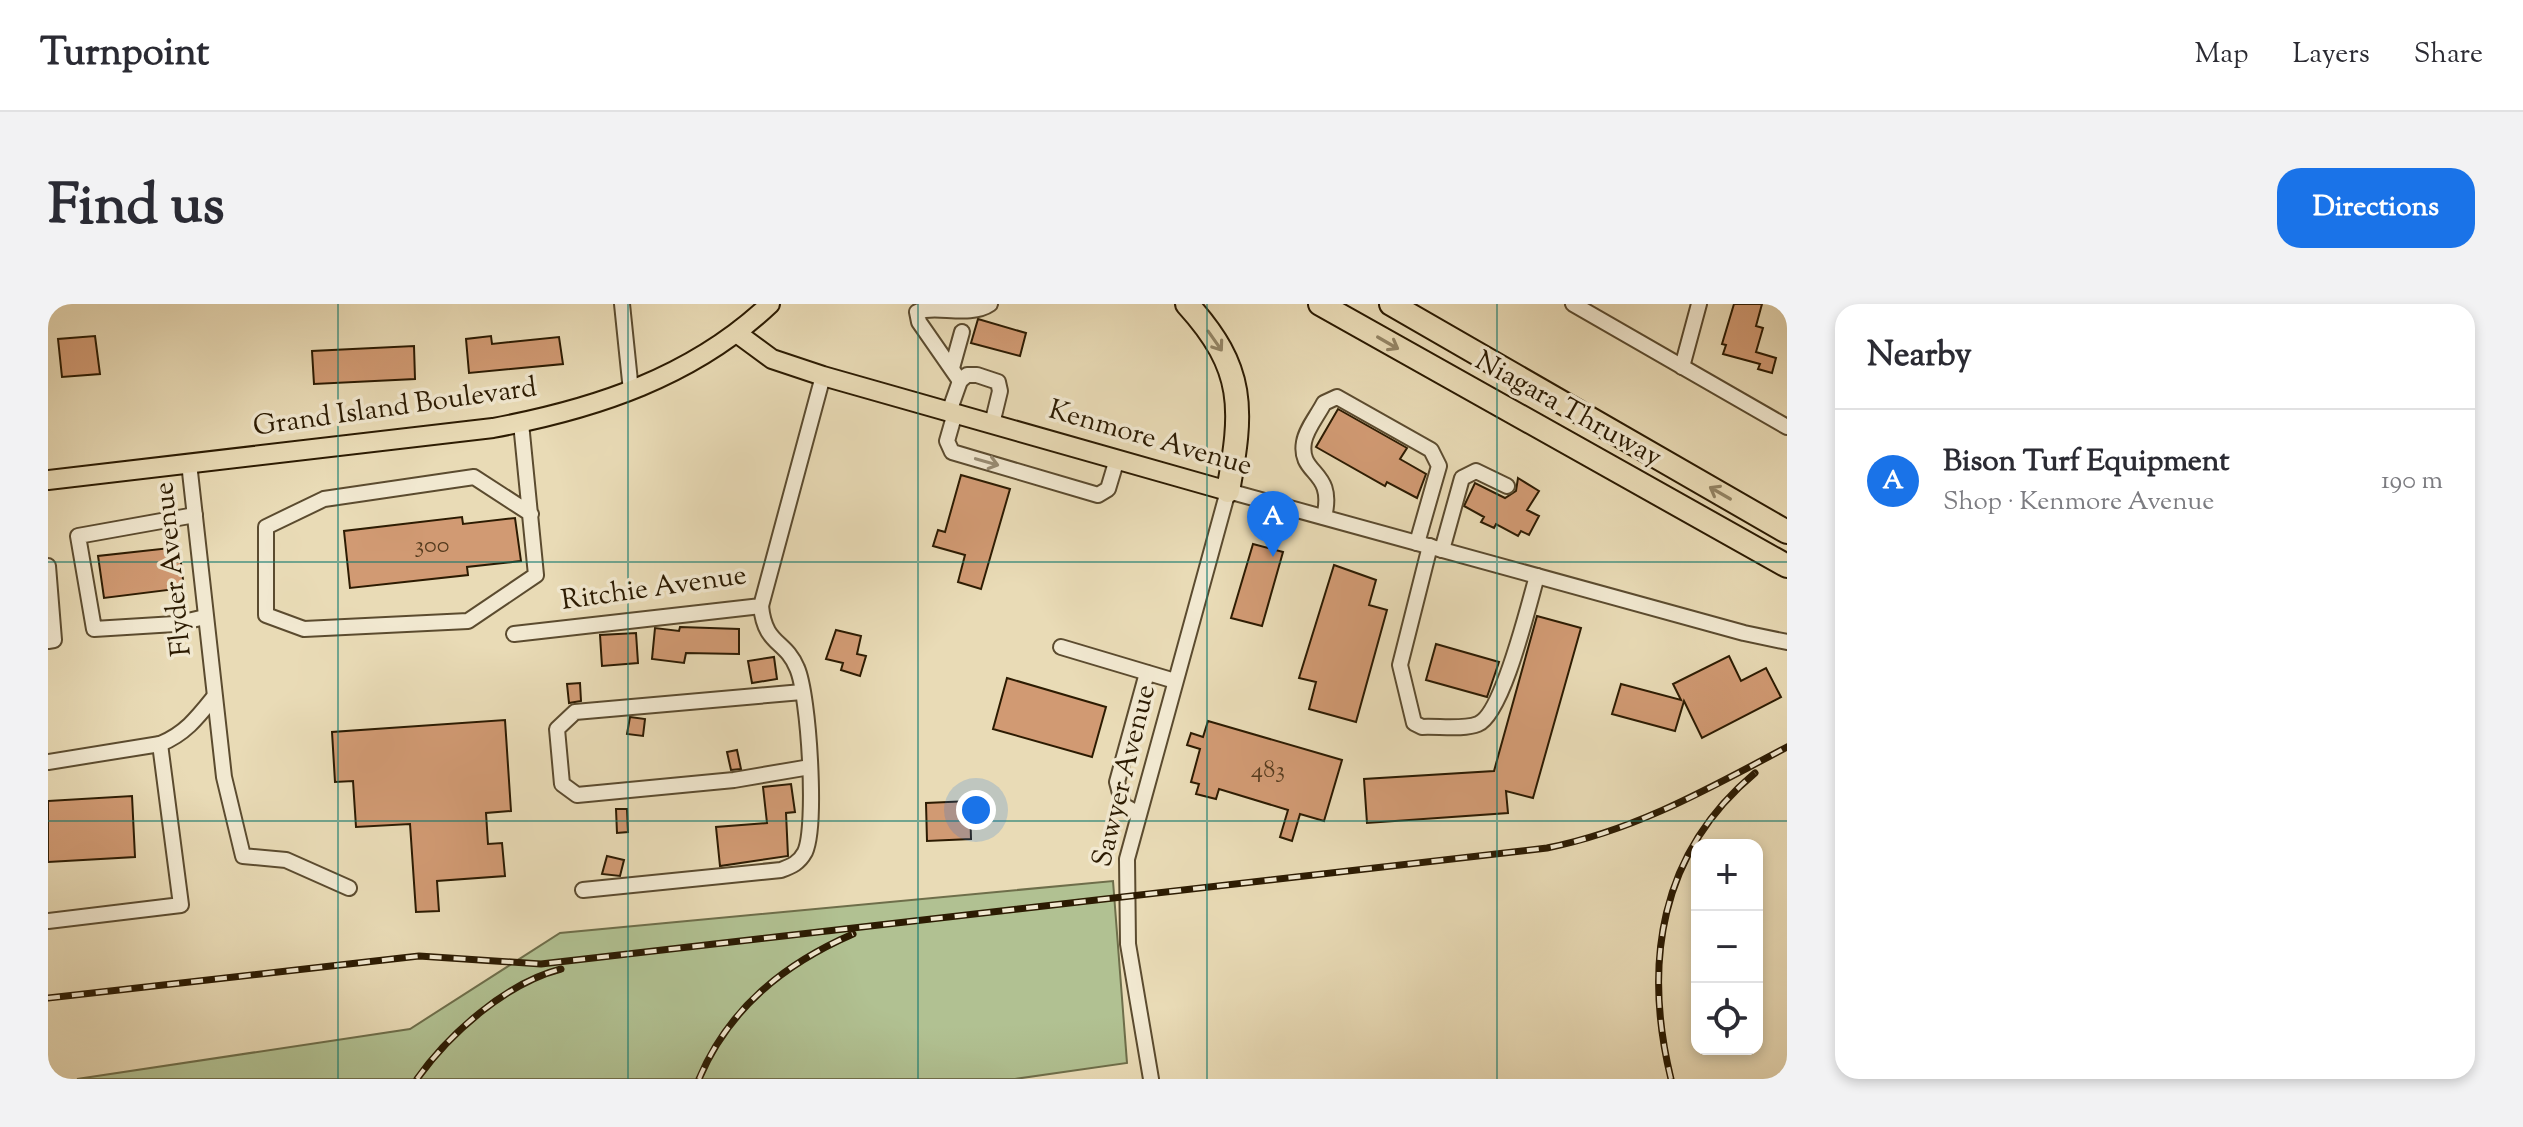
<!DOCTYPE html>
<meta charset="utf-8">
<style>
body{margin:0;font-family:"Sorts Mill Goudy",serif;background:#f2f2f3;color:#2b2b33}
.controls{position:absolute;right:24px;bottom:24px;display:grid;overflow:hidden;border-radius:16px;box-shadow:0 4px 12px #0003}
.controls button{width:72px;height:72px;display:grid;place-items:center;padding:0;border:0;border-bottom:2px solid #e1e1e2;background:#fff;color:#2b2b33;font:40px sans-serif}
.you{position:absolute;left:928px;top:506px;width:28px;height:28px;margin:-20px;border:6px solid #fff;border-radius:50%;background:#1a73e8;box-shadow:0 0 0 12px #1a73e833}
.badge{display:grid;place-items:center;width:52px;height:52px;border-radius:50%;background:#1a73e8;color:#fff;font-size:26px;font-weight:700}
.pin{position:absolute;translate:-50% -66px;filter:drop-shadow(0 2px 4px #0008)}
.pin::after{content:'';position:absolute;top:42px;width:28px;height:24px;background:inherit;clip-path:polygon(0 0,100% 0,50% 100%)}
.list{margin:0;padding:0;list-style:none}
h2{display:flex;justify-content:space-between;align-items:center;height:104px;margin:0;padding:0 32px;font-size:34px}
h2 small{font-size:26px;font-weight:400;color:#7c7c81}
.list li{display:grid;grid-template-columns:52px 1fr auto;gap:24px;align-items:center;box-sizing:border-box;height:144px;padding:0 32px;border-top:2px solid #e1e1e2}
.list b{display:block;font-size:30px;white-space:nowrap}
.list p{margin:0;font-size:26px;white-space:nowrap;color:#7c7c81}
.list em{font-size:26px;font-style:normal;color:#7c7c81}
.icon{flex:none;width:44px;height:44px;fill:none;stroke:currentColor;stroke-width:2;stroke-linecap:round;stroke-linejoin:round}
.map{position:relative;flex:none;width:1739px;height:775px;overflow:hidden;border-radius:24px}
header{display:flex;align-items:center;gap:48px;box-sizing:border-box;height:112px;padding:0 40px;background:#fff;border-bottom:2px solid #e1e1e2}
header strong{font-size:38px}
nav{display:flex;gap:44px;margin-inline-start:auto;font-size:28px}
.intro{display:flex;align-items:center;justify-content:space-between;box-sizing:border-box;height:192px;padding:0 48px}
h1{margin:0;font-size:56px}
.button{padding:20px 36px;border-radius:24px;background:#1a73e8;color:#fff;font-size:28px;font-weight:700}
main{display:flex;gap:48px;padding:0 48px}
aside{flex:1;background:#fff;border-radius:24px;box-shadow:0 4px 12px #0003}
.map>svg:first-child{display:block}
.green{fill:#b1c192;stroke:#6e6e4a;stroke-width:2}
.building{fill:#d19a73;stroke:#2c1b02;stroke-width:2}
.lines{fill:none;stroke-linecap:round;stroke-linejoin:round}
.minor-casing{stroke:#5b4b2f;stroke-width:18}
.major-casing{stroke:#2c1b02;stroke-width:22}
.highway-casing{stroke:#2c1b02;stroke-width:26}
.minor{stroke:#f1e8d0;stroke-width:14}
.major{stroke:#e9dbb6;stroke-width:18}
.highway{stroke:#e9dbb6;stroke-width:22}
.rail-casing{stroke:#2c1b02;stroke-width:7}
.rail{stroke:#f1e8d0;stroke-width:4;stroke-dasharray:12;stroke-linecap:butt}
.oneway{stroke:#948565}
.oneway2{stroke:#988c73}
.grid{fill:none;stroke:#0f766e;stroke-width:2;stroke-opacity:0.55}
.labels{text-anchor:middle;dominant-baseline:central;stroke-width:7;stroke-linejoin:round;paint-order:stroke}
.number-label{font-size:24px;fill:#553b1e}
.street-label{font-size:28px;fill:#2c1b02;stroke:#f1e8d0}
</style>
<header>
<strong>Turnpoint</strong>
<nav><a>Map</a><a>Layers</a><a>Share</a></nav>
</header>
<div class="intro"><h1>Find us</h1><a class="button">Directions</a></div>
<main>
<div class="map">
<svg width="1739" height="775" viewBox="0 0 1739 775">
<rect width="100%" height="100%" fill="#e9dbb6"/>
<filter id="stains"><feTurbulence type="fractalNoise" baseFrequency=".0025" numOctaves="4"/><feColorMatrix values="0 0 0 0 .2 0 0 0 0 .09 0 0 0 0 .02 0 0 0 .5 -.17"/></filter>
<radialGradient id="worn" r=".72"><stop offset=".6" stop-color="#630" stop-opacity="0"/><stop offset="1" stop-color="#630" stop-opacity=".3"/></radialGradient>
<path class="green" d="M1065,577L1079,759L967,775H29L362,725L512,629Z"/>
<g class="building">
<path d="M1686,0H1714L1708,22L1715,24L1708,48L1728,54L1724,69L1710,65L1712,60L1675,50L1678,41L1674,40Z"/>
<path d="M930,15L978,29L972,52L923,39Z"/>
<path d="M47,32L52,70L14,73L10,35Z"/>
<path d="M443,32L444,40L511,33L515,60L421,69L418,35Z"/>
<path d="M366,42L367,75L266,80L264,47Z"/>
<path d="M1290,105L1359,144L1352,155L1378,170L1369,194L1339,178L1337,182L1268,143Z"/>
<path d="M913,171L962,185L933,285L910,278L917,251L885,242L890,226L897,228Z"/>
<path d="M1470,174L1491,187L1479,206L1491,212L1481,231L1473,227L1470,232L1448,220L1446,224L1433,218L1436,213L1416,202L1427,179L1457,194L1468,187Z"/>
<path d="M414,213L415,220L467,214L473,257L419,263L420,271L302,284L296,227Z"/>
<path d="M1205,240L1235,248L1214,322L1183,314Z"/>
<path d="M131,243L136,284L56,294L50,252Z"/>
<path d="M1286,261L1328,276L1321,301L1339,306L1308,418L1261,405L1268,378L1251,374Z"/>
<path d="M1489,312L1533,324L1485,494L1458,487L1460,509L1319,519L1316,475L1446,467Z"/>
<path d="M632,323L691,325V350L638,349L636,359L604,355L607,324L631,327Z"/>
<path d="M788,326L813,332L809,350L818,352L812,372L793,366L795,359L778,355Z"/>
<path d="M588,329L590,359L554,362L552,331Z"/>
<path d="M1388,340L1451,358L1439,393L1378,376Z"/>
<path d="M1681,352L1693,377L1718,364L1733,393L1654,434L1636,397L1627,427L1564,410L1573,380L1633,396L1625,380Z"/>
<path d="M726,353L729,375L704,379L700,357Z"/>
<path d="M959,374L1058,403L1044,453L945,425Z"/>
<path d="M532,379L533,397L521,399L519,380Z"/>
<path d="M582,413L597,415L595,432L579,430Z"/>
<path d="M457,416L463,507L438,509L440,540L454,539L457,572L389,577L391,607L368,608L362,520L308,523L305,477L287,478L284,428Z"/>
<path d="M1160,417L1294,456L1276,517L1252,510L1244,537L1232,533L1240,506L1171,485L1168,495L1148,490L1151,480L1143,478L1152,445L1139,441L1143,429L1155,433Z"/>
<path d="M689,446L693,465L683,466L679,448Z"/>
<path d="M743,480L747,508L738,509L740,552L672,562L668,523L719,519L715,483Z"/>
<path d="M84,492L87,553L0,558V497Z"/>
<path d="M922,497L923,535L879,537L878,499Z"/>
<path d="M568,505H579L580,528L569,529Z"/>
<path d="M559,552L576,556L572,572L554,570Z"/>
</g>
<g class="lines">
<defs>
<g id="minor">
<path d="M574,0L583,87"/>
<path d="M1525,0L1739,123"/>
<path d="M1634,63L1651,0"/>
<path d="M904,64L914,28"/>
<path d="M912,77L871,18L869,8C886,0 922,14 942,0"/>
<path d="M901,108L912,77L919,71H929L950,78L952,87L944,120"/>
<path d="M907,109L899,137L904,148L1050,191L1060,185L1069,155"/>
<path d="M473,119L488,271L420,317L256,325L218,311V223L276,195L426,173L483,210"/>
<path d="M141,159L176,473L195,552L238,556L301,584"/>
<path d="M147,211L30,232L46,325L127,320L157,313"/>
<path d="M1276,213C1288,165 1250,172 1256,138C1258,125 1270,111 1276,99L1289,93L1383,146L1391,162L1369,239"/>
<path d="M1382,242L1352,361L1366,419L1374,423C1390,422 1415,426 1430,420C1455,410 1481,299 1489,272"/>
<path d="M1394,246L1414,174L1428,167L1459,182"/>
<path d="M0,262L6,336L0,337"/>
<path d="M466,330L713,302L775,72"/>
<path d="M1013,343L1127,377"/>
<path d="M754,388L527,408L509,425L514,480L529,491L686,476L762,463"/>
<path d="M0,458L112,440C137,430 150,413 166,393"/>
<path d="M1089,509L1075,501L1069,478L1099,369"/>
<path d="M535,586L733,566C744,562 751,559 757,548C769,522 761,391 749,364C737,335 717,342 713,302"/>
<path d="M0,617L133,601L112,440"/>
<path d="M1103,775L1080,640L1079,555L1180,187L1696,329L1739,338"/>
</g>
<g id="major">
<path d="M690,30L724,55L775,72L1180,187"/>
<path d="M0,176L445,124C547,105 645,73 722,0"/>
</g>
<g id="highway">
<path d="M1139,0C1198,65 1195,105 1180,187"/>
<path d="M1272,0L1739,262"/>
<path d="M1343,0L1739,228"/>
</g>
</defs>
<use href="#minor" class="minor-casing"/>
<use href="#major" class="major-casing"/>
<use href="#highway" class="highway-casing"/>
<use href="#minor" class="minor"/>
<use href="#major" class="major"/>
<use href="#highway" class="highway"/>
<defs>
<g id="rail">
<path d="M0,694L371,652L493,660L1499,544C1588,526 1660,485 1739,443"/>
<path d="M369,775C401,730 458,679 513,665"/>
<path d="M651,775C681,704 736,660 805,630"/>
<path d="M1623,775C1595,660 1611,549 1707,469"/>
</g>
</defs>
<use href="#rail" class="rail-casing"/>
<use href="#rail" class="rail"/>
</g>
<defs><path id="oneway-shaft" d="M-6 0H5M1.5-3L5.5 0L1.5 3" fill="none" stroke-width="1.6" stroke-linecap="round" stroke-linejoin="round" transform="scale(2)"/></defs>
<g class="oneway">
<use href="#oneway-shaft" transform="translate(1167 37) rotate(55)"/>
<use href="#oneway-shaft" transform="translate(1340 39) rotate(30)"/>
<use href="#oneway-shaft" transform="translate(1672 189) rotate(-150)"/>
</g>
<use class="oneway2" href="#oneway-shaft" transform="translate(939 158) rotate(16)"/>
<path class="grid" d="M290,0V775M580,0V775M870,0V775M1159,0V775M1449,0V775M0,258H1739M0,517H1739"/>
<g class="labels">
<g class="number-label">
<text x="384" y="242">300</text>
<text x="1220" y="467">483</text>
</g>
<g class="street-label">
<text transform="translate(347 104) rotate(-8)">Grand Island Boulevard</text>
<text transform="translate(1520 106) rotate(29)">Niagara Thruway</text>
<text transform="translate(1102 135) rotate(16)">Kenmore Avenue</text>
<text transform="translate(126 265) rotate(-96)">Flyder Avenue</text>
<text transform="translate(606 285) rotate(-8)">Ritchie Avenue</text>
<text transform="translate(1077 472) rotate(-76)">Sawyer Avenue</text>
</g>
</g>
<rect width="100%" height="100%" filter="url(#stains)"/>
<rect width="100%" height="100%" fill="url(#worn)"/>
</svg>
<div class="controls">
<button>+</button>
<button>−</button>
<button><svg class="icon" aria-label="locate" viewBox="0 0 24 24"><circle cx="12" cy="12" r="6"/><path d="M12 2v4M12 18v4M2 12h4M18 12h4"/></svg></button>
</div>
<div class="you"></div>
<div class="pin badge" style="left:1225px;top:253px">A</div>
</div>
<aside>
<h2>Nearby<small></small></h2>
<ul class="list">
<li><span class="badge">A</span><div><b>Bison Turf Equipment</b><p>Shop · Kenmore Avenue</p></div><em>190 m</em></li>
</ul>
</aside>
</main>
